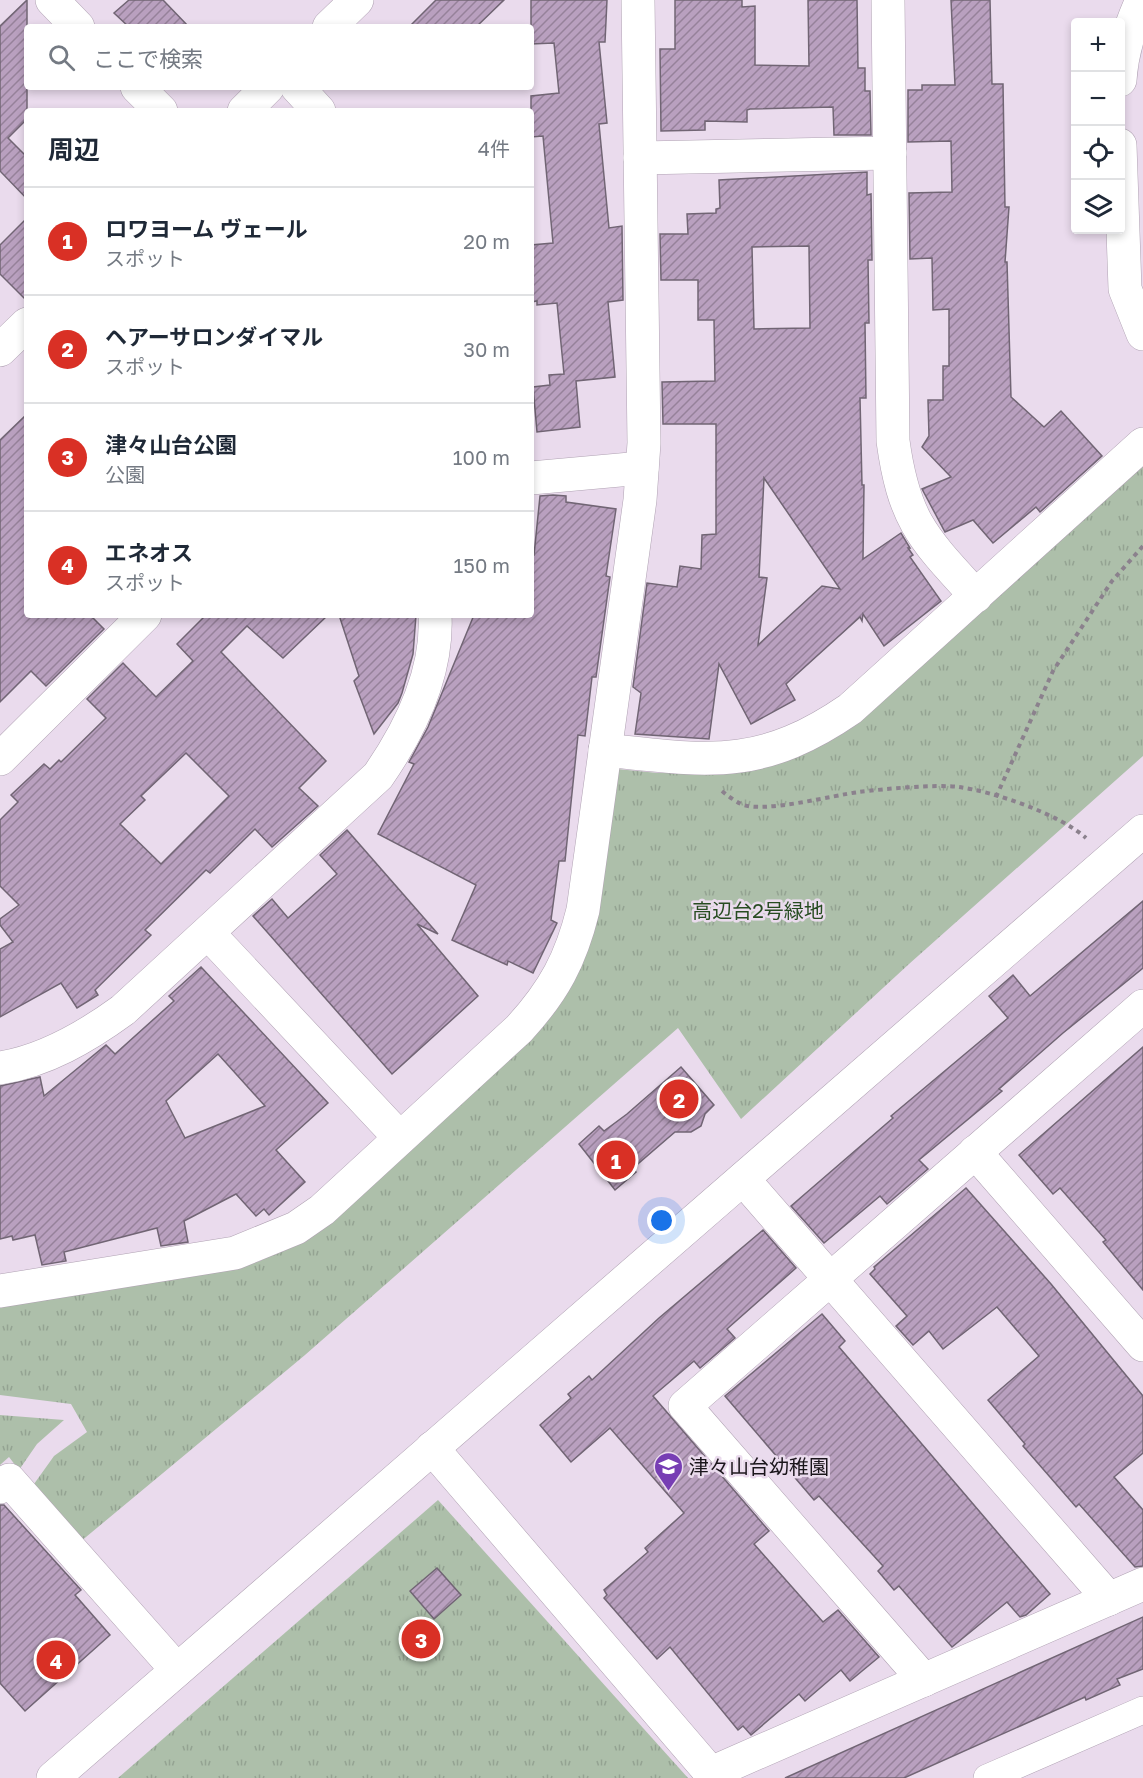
<!DOCTYPE html>
<html lang="ja">
<meta charset="utf-8">
<style>
body{margin:0;font-family:"Golos Text","Noto Sans JP",sans-serif;background:#f6f6f7;color:#1f2937}
.controls{position:absolute;right:18px;top:18px;display:grid;overflow:hidden;border-radius:6px;box-shadow:0 3px 9px #0003}
.controls button{width:54px;height:54px;display:grid;place-items:center;padding:0;border:0;border-bottom:2px solid #e0e1e3;background:#fff;color:#1f2937;font:30px sans-serif}
.you{position:absolute;left:662px;top:1221px;width:21px;height:21px;margin:-15px;border:4px solid #fff;border-radius:50%;background:#1a73e8;box-shadow:0 0 0 9px #1a73e833}
.badge{display:grid;place-items:center;width:39px;height:39px;border-radius:50%;background:#d93025;color:#fff;font-size:20px;font-weight:700}
.pin{position:absolute;translate:-50% -50%;border:3px solid #fff;box-shadow:0 2px 6px #0006}
.list{margin:0;padding:0;list-style:none}
h2{display:flex;justify-content:space-between;align-items:center;height:78px;margin:0;padding:0 24px;font-size:26px}
h2 small{font-size:20px;font-weight:400;color:#747a83}
.list li{display:grid;grid-template-columns:39px 1fr auto;gap:18px;align-items:center;box-sizing:border-box;height:108px;padding:0 24px;border-top:2px solid #e0e1e3}
.list b{display:block;font-size:22px;white-space:nowrap}
.list p{margin:0;font-size:20px;white-space:nowrap;color:#747a83}
.list em{font-size:20px;font-style:normal;color:#747a83}
.icon{flex:none;width:33px;height:33px;fill:none;stroke:currentColor;stroke-width:2;stroke-linecap:round;stroke-linejoin:round}
.map{position:relative;flex:none;width:1143px;height:1778px;overflow:hidden}
.search{position:absolute;background:#fff;box-shadow:0 3px 9px #0003;left:24px;top:24px;width:510px;height:66px;display:flex;align-items:center;gap:15px;box-sizing:border-box;padding:0 21px;border-radius:6px;color:#747a83;font-size:22px}
.panel{position:absolute;background:#fff;box-shadow:0 3px 9px #0003;left:24px;top:108px;width:510px;height:510px;border-radius:6px}
.map>svg:first-child{display:block}
.park{fill:url(#park-tufts)}
.building{fill:url(#building-hatch);stroke:#716574;stroke-width:1.5;fill-rule:evenodd}
.lines{fill:none;stroke-linecap:round;stroke-linejoin:round}
.pedestrian-casing{stroke:#b0a2b3;stroke-width:28}
.minor-casing{stroke:#b0a2b3;stroke-width:34}
.tertiary-casing{stroke:#b0a2b3;stroke-width:34}
.path{stroke:#8b818d;stroke-width:4;stroke-dasharray:4.5 4.5;stroke-linecap:butt}
.pedestrian{stroke:#fff;stroke-width:27}
.minor{stroke:#fff;stroke-width:33}
.tertiary{stroke:#fff;stroke-width:33}
.labels{text-anchor:middle;dominant-baseline:central;stroke-width:5;stroke-linejoin:round;paint-order:stroke}
.park-label{font-size:20px;fill:#274c21;stroke:#eadbed}
.poi-label{font-size:20px;fill:#1a151b;stroke:#eadbed;text-anchor:start}
</style>
<div class="map">
<svg width="1143" height="1778" viewBox="0 0 1143 1778">
<defs>
<pattern id="park-tufts" width="24" height="20" patternUnits="userSpaceOnUse" patternTransform="scale(1.5)"><rect width="24" height="20" fill="#adbfaa"/><path d="M3 7l-1-3M5 7V3M7 7l1-3M15 17l-1-3M17 17v-4M19 17l1-3" fill="none" stroke="#94a392"/></pattern>
<pattern id="building-hatch" width="6" height="6" patternUnits="userSpaceOnUse" patternTransform="scale(1.5)"><rect width="6" height="6" fill="#b9a0bf"/><path d="M-1 1l2-2M0 6l6-6M5 7l2-2" fill="none" stroke="#96819a"/></pattern>
</defs>
<rect width="100%" height="100%" fill="#eadbed"/>
<g class="park">
<path d="M1143,460V756L909,964L741,1119L678,1028L305,1355L80,1542L34,1484L54,1456L87,1432L71,1404L0,1395V1303L206,1273L260,1261L301,1238L554,1012L617,769L658,773L756,769Z"/>
<path d="M0,1415L64,1420L37,1444L19,1470L9,1457L0,1465Z"/>
<path d="M438,1500L688,1778H118Z"/>
</g>
<g class="building">
<path d="M27,0V119L8,138L27,157V199L0,171V26Z"/>
<path d="M129,0H163L189,27H129L114,13Z"/>
<path d="M436,0H504L476,27H409Z"/>
<path d="M531,0H607L605,42H599L607,123L599,124L609,228L622,226L623,300L608,302L615,377L576,381L580,427L537,432L533,387L550,385L549,375L564,374L557,303L537,305V301L531,302V245L553,243L543,136L531,137V96L559,93L554,43L531,44Z"/>
<path d="M675,0H742V7L755,6V65L809,66L808,0H857L858,68H865V91H870L871,135H834L833,107L750,109L747,110V122L705,121V130L661,131L660,49H675Z"/>
<path d="M951,0H990L992,84H1003L1005,207H1009L1005,262H1007L1011,397L1044,427L1061,411L1102,456L1040,512L1036,507L993,543L973,520L945,532L922,489L951,477L922,447L929,436L928,400H943V366H949V309L933,310L932,258L910,259L909,193L952,192L951,141L908,142V90H922V85H955Z"/>
<path d="M867,172V195L871,194L872,260H868L869,323H865L866,398H860L862,485H864L863,559L901,533L910,548H908L913,555L910,557L941,601L884,646L863,614L862,621L860,617L786,684L795,700L751,724L719,664L709,739L635,734L641,693L633,687L647,583L677,587L680,566L701,569L702,535L716,534V424H663L662,382L715,381L714,320H698V280H661L660,234H688L687,214L716,213V209L720,208L719,180ZM809,246L810,328L754,329L752,247ZM764,478L840,589L822,586L758,645L767,578L759,577Z"/>
<path d="M27,218V301L0,274V245Z"/>
<path d="M27,414V615H90L104,629L46,686L31,671L0,702V440Z"/>
<path d="M553,495L566,496V502L616,509L606,576L610,577L596,677H592L585,736L578,735L565,861H559L551,920L557,923L533,973L508,961L507,965L452,940L476,885L378,834L414,764L409,762L428,727L474,615H531V555H534L540,496Z"/>
<path d="M206,615H328L283,658L247,626L221,652L326,761L299,788L318,806L272,847L255,829L210,873L206,870L145,930L151,935L95,990L98,995L77,1008L61,983L0,1017V949L13,942L0,925V919L19,905L0,886V820L18,802L11,795L44,764L50,769L59,760L61,762L106,718L87,699L123,663L156,697L193,661L177,644ZM186,753L229,796L161,864L120,824L145,800L141,796Z"/>
<path d="M339,615H416L413,654L402,693L398,703L374,734L354,681L359,676Z"/>
<path d="M347,830L438,934L417,924L478,996L392,1074L253,916L272,899L288,918L337,874L320,855Z"/>
<path d="M1143,901V968L1063,1033L999,1089L1002,1091L919,1160L928,1169L887,1204L880,1196L824,1243L791,1206L893,1118L891,1116L1008,1018L989,996L1013,975L1030,996Z"/>
<path d="M201,967L328,1103L276,1150L305,1182L269,1215L264,1209L256,1216L236,1194L184,1221L188,1242L161,1246L157,1228L64,1252L66,1261L42,1265L35,1235L13,1240L12,1236L0,1239V1086L40,1077L44,1096L106,1045L115,1054L174,1001L169,996ZM218,1054L265,1106L185,1138L166,1101Z"/>
<path d="M1143,1047V1290L1103,1242L1106,1240L1060,1188L1053,1194L1019,1155Z"/>
<path d="M681,1067L714,1105L705,1114L701,1126L691,1132H675L632,1169L636,1172L615,1190L579,1144L599,1126L604,1131L627,1114Z"/>
<path d="M966,1188L1051,1284L1143,1396V1453L1114,1477L1143,1510V1566L1135,1567L1079,1504L1076,1507L1023,1446L1025,1444L988,1400L1039,1356L997,1307L943,1349L929,1331L913,1345L896,1326L907,1316L870,1274L875,1269L874,1267Z"/>
<path d="M763,1230L796,1268L727,1329L735,1338L700,1368L694,1361L653,1396L769,1531L754,1544L823,1622L838,1610L879,1657L850,1681L841,1670L805,1701L799,1694L751,1735L743,1726L738,1730L670,1647L657,1659L604,1598L607,1595L604,1590L648,1552L645,1548L684,1513L610,1428L571,1462L540,1425L571,1398L568,1394L589,1376L592,1380L659,1318Z"/>
<path d="M822,1314L845,1341L839,1347L1050,1594L1026,1615L1020,1617L1007,1602L952,1647L899,1586L894,1590L878,1571L883,1566L819,1496L814,1500L725,1396Z"/>
<path d="M0,1505H4L81,1590L75,1595L110,1635L25,1711L0,1683Z"/>
<path d="M437,1568L461,1595L434,1619L410,1591Z"/>
<path d="M1143,1617V1669L1117,1679L1120,1685L1086,1700L1085,1697L904,1778H785Z"/>
</g>
<g class="lines">
<defs>
<path id="pedestrian" d="M987,1778L1143,1710"/>
<g id="minor">
<path d="M52,0L78,27"/>
<path d="M888,0L893,441C904,521 923,538 976,596"/>
<path d="M1120,80C1122,51 1130,27 1142,0"/>
<path d="M137,87L161,111"/>
<path d="M297,87L319,111"/>
<path d="M1120,145L1125,289L1143,334"/>
<path d="M640,158L890,153"/>
<path d="M531,478L642,468"/>
<path d="M605,750C708,761 760,771 850,709L1143,444"/>
<path d="M0,759L145,615"/>
<path d="M208,933L400,1138"/>
<path d="M0,1068C45,1061 86,1037 123,1010L378,776C410,730 438,672 435,615"/>
<path d="M975,1152L1143,1345"/>
<path d="M743,1179L1109,1599"/>
<path d="M0,1291L235,1253L296,1228L322,1210L519,1029C554,991 571,959 583,910L640,500L644,443L638,0"/>
<path d="M0,1487L9,1480L177,1670"/>
<path d="M924,1680L685,1406L1143,1006"/>
<path d="M711,1773L1143,1584"/>
</g>
<g id="tertiary">
<path d="M329,27L357,0"/>
<path d="M244,111L268,87"/>
<path d="M0,350L27,324"/>
<path d="M432,1448L715,1778"/>
<path d="M53,1778L1143,831"/>
</g>
</defs>
<use href="#pedestrian" class="pedestrian-casing"/>
<use href="#minor" class="minor-casing"/>
<use href="#tertiary" class="tertiary-casing"/>
<g class="path">
<path d="M722,791C728,796 735,801 741,804C762,814 834,795 859,792C883,789 936,784 959,787C995,792 1059,814 1086,838"/>
<path d="M996,797L1053,671L1112,581L1143,546"/>
</g>
<use href="#pedestrian" class="pedestrian"/>
<use href="#minor" class="minor"/>
<use href="#tertiary" class="tertiary"/>
</g>
<defs>
<symbol id="school-pin" viewBox="-11 -11 22 30"><path d="M0 17L-7.5 6A9.5 9.5 0 1 1 7.5 6Z" fill="#773eb4" stroke="#eadbed"/><path d="M0-5L7-2L0 1L-7-2ZM-4 1L0 2.5L4 1V4Q0 6-4 4Z" fill="#fff"/></symbol>
</defs>
<g fill-rule="evenodd">
<use href="#school-pin" x="652" y="1450" width="33" height="45"/>
</g>
<g class="labels">
<g class="park-label">
<text x="758" y="910">高辺台2号緑地</text>
</g>
<g class="poi-label">
<text x="689" y="1466">津々山台幼稚園</text>
</g>
</g>
</svg>
<div class="controls">
<button>+</button>
<button>−</button>
<button><svg class="icon" aria-label="locate" viewBox="0 0 24 24"><circle cx="12" cy="12" r="6"/><path d="M12 2v4M12 18v4M2 12h4M18 12h4"/></svg></button>
<button><svg class="icon" aria-label="layers" viewBox="0 0 24 24"><path d="M12 4l9 5-9 5-9-5zM3 14l9 5 9-5"/></svg></button>
</div>
<div class="you"></div>
<div class="pin badge" style="left:616px;top:1160px">1</div>
<div class="pin badge" style="left:679px;top:1099px">2</div>
<div class="pin badge" style="left:421px;top:1639px">3</div>
<div class="pin badge" style="left:56px;top:1660px">4</div>
<div class="search"><svg class="icon" aria-label="search" viewBox="0 0 24 24"><circle cx="10" cy="10" r="6"/><path d="M15 15l6 6"/></svg>ここで検索</div>
<section class="panel">
<h2>周辺<small>4件</small></h2>
<ul class="list">
<li><span class="badge">1</span><div><b>ロワヨーム ヴェール</b><p>スポット</p></div><em>20 m</em></li>
<li><span class="badge">2</span><div><b>ヘアーサロンダイマル</b><p>スポット</p></div><em>30 m</em></li>
<li><span class="badge">3</span><div><b>津々山台公園</b><p>公園</p></div><em>100 m</em></li>
<li><span class="badge">4</span><div><b>エネオス</b><p>スポット</p></div><em>150 m</em></li>
</ul>
</section>
</div>
